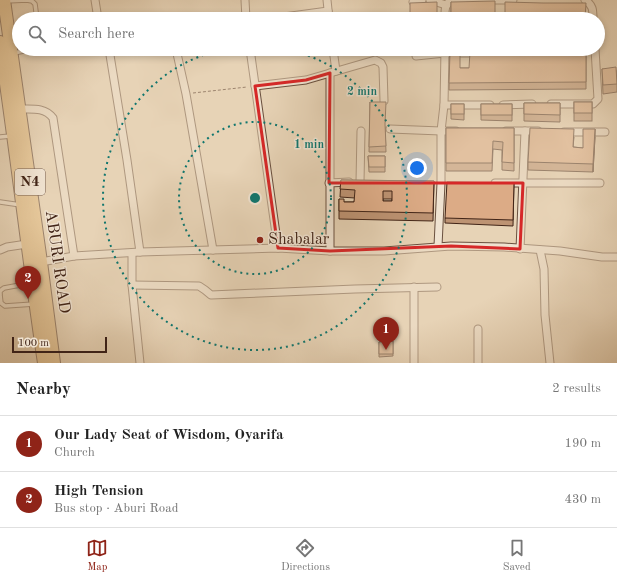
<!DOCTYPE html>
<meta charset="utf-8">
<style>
body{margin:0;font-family:"Old Standard TT",serif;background:#f2f2f2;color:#222}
.scale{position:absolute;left:12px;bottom:10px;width:95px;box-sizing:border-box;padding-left:4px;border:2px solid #412417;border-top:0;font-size:11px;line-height:14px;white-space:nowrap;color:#412417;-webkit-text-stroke:3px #efe2d0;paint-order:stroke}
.you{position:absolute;left:417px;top:168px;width:14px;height:14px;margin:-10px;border:3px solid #fff;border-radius:50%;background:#1a73e8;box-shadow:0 0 0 6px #1a73e833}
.badge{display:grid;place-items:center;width:26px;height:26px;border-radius:50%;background:#8f2418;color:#fff;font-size:13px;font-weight:700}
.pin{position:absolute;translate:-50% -33px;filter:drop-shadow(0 1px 2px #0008)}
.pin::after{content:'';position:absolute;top:21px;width:14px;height:12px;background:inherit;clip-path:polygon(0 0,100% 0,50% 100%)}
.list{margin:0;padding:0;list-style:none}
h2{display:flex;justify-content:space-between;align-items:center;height:52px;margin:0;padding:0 16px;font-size:17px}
h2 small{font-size:13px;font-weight:400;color:#767676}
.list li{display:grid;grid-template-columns:26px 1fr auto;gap:12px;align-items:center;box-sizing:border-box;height:56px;padding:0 16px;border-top:1px solid #e0e0e0}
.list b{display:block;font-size:15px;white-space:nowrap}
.list p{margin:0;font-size:13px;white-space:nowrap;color:#767676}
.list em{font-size:13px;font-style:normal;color:#767676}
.icon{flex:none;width:22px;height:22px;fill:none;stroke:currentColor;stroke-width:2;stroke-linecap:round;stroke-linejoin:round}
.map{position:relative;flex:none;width:617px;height:363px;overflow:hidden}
.search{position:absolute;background:#fff;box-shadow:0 2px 6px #0003;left:12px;right:12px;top:12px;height:44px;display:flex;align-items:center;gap:10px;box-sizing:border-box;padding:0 14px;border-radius:22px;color:#767676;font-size:15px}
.sheet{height:164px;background:#fff}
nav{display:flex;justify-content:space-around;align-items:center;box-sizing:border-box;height:56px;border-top:1px solid #e0e0e0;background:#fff;font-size:11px;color:#767676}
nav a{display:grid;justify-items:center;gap:2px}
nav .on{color:#8f2418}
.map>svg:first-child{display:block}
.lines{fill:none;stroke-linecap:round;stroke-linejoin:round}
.service-casing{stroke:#6a503f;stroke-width:5.5}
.minor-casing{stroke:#6a503f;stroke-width:9}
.trunk-casing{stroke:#412417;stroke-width:14}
.path{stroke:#412417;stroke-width:1;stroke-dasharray:3 2;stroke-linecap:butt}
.service{stroke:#efe2d0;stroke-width:3.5}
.minor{stroke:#efe2d0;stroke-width:7}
.trunk{stroke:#e4ba7b;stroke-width:12}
.wall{fill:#bd9373;stroke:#412417;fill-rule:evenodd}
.shaded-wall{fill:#9a785e;stroke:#412417}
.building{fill:#dcab86;stroke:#412417;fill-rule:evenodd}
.marked{fill:none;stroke:#d62828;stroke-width:3;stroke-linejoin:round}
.ring{fill:none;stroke:#0f766e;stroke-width:2;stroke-dasharray:2 4}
.poi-dot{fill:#8f2418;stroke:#efe2d0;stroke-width:1.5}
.labels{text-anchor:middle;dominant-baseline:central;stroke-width:3;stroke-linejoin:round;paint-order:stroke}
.shield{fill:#efe2d0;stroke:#755d4e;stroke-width:1}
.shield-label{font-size:15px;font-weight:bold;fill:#412417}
.poi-label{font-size:16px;fill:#412417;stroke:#efe2d0;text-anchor:start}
.street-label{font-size:16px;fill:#412417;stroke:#efe2d0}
.centre{fill:#0f766e;stroke:#efe2d0;stroke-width:2}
.ring-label{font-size:12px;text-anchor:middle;font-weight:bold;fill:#0f766e;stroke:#efe2d0;stroke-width:3;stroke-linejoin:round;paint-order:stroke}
</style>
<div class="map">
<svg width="617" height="363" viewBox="0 0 617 363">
<rect width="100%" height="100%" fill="#e7d3b6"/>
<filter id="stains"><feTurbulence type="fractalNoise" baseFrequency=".005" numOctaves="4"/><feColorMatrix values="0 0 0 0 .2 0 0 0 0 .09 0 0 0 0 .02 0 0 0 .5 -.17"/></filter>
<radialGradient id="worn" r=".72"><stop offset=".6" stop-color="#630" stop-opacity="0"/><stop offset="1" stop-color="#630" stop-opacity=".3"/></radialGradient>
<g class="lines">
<defs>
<g id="service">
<path d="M5,1L27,0L32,1L35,4L37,19"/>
<path d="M14,53L33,49"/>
<path d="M0,137L11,136"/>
<path d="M0,202L21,205"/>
<path d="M0,294V291L4,288L31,283"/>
<path d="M0,295L1,303L5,306L34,304"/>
</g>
<g id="minor">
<path d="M95,0L98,19"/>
<path d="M245,0L246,19"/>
<path d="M327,0L329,19"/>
<path d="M430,0L446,5"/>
<path d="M585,0C593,5 593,10 593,19"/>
<path d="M413,2L422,0"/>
<path d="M269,19L328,11"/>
<path d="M445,19C445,11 444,4 452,0H513"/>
<path d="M109,49L127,160L140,252"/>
<path d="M176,49L186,94L213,250"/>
<path d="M250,49L278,248"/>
<path d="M333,49L336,71"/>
<path d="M416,56L445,53H479"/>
<path d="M255,86L306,80L375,60L381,63L383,67L384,101"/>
<path d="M551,104H593L598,99L595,49"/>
<path d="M444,105H490"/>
<path d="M503,105L532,104"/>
<path d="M19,109C32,109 45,107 53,118L74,256"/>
<path d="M390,129L441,131L444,105L445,49"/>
<path d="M506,131H538"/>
<path d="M564,132H605"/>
<path d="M360,182L361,131"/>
<path d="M329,183L349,182"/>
<path d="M495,183H600"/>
<path d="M438,246L441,183V131H456"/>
<path d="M520,249L525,131"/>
<path d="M0,250L7,247L27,244"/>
<path d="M540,250L544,269L545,315L550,363"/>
<path d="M330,251V73"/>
<path d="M132,253V285L140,363"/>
<path d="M41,262L74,256L140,252L278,248L330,251H384L451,246L504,247L560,251L602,257H617"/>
<path d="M132,285L199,286L205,290L211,295L355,289L437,287"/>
<path d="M414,287V363"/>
<path d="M478,363V329"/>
</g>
<g id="trunk">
<path d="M4,0L41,262L54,363"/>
<path d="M0,42C16,149 28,256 44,363"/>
</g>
</defs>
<use href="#service" class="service-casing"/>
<use href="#minor" class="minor-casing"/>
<use href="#trunk" class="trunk-casing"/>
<path class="path" d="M193,93L247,87"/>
<use href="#service" class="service"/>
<use href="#minor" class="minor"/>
<use href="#trunk" class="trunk"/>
</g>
<g class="wall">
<path d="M451,2L495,19H585H451Z"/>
<path d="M450,52L460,68H469L586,52V89L449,90Z"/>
<path d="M602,69L617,71V92L603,94Z"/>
<path d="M370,102L385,127L386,152H369Z"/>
<rect x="574" y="102" width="18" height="19"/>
<path d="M524,103H560V122L524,121Z"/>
<path d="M451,104H464V120L451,119Z"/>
<path d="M481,104H512V121L481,120Z"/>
<path d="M446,128H514V171L502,170V150L493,149L492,171H446Z"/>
<path d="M574,137L573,147L583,148L595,137L593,172L528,170V162Z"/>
<path d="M368,156H385V172H369Z"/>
<path d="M341,180L434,181L433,221L339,219V199L344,202H354L355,198L340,197ZM383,199H392V201H383Z"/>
<path d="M514,183L513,226L445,223V218Z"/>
<path d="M393,341V356L379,357V342Z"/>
</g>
<path class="shaded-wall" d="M595,129V137L593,172V164Z"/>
<g class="building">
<path d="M495,1V19H505V2L543,3H586L585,19H470V17H460V19H451V2Z"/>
<path d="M437,2V19H410V3Z"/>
<path d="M450,52H460V68H469L470,52H586V82L449,83Z"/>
<path d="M616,67L617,84L603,85L602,69Z"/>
<path d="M370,102H386L385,124L386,146L369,147Z"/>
<rect x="574" y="102" width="18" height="11"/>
<path d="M524,103H560V115L524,114Z"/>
<rect x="451" y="104" width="13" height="10"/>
<rect x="481" y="104" width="31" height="11"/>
<path d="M446,128H514V163L502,162L503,142L493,141L492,163H446Z"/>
<path d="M530,128L574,129L573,147L583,148V129H595L593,164L528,162Z"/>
<path d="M368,156H385V167H369Z"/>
<path d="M341,180L434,181L433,213L339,211V199H344V202H354L355,190L340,189ZM383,191H392V201H383Z"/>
<path d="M447,182L514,183L513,220L445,218Z"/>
<path d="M393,341V354H379V342Z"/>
</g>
<path d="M0 0H617V363H0ZM330,73L329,183H523L520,249L451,246L330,251L278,248L255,86L306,80Z" fill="#e7d3b6" fill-opacity=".55" fill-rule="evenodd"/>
<path class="marked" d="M330,73L329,183H523L520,249L451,246L330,251L278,248L255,86L306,80Z"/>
<g class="ring">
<circle cx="255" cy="198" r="76"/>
<path d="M285 49A152 152 0 1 1 225 49"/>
</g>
<circle class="poi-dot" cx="260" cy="240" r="4"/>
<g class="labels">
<rect class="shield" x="15" y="169" width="30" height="26" rx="3"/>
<g class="shield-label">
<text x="30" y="182">N4</text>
</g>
<g class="poi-label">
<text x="268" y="240">Shabalar</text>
</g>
<g class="street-label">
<text transform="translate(57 262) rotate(82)">ABURI ROAD</text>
</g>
</g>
<circle cx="255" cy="198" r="6" class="centre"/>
<g class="ring-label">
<text x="362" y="95">2 min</text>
<text x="309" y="148">1 min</text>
</g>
<rect width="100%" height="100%" filter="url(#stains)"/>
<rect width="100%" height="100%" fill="url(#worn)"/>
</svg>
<div class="scale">100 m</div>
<div class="you"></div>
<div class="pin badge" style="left:386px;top:350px">1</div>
<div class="pin badge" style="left:28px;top:299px">2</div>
<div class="search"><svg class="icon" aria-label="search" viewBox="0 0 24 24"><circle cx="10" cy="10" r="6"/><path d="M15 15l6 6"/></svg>Search here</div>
</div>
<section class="sheet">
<h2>Nearby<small>2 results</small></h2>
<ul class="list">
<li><span class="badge">1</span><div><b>Our Lady Seat of Wisdom, Oyarifa</b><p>Church</p></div><em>190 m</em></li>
<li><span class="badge">2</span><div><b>High Tension</b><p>Bus stop · Aburi Road</p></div><em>430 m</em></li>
</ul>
</section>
<nav>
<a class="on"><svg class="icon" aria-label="map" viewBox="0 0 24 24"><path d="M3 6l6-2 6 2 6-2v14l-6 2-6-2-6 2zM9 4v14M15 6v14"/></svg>Map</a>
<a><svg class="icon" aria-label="directions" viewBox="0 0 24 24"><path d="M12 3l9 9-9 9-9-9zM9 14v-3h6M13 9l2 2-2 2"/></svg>Directions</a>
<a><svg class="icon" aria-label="saved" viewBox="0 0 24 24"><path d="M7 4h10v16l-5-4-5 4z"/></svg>Saved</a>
</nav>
